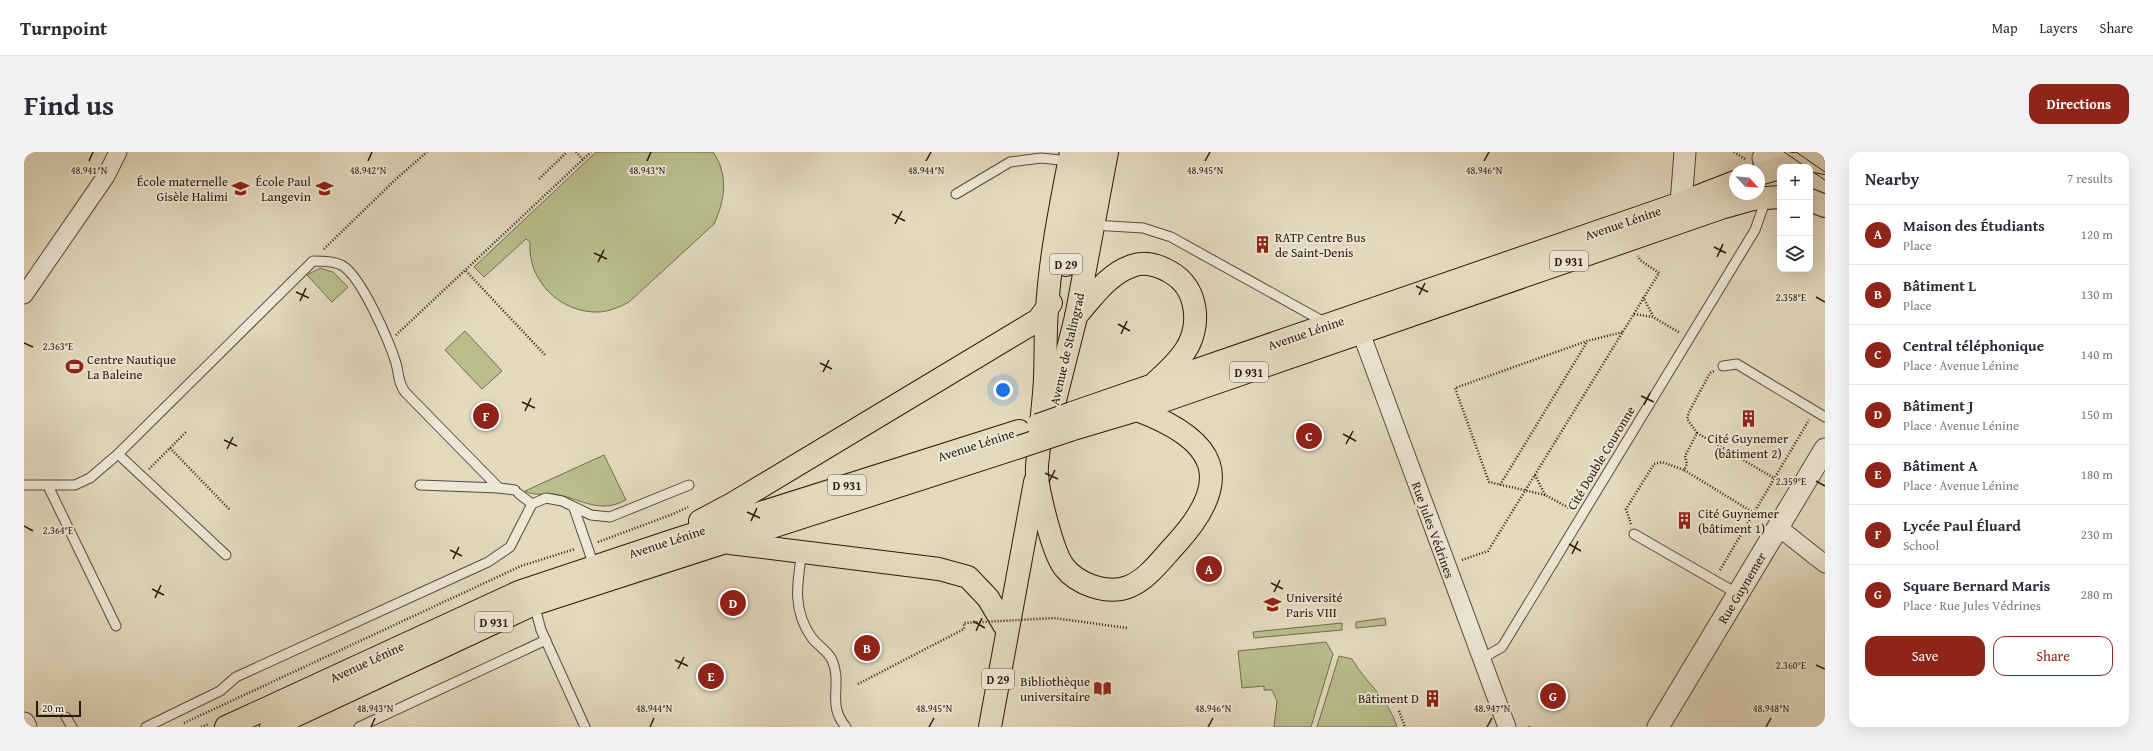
<!DOCTYPE html>
<meta charset="utf-8">
<style>
body{margin:0;font-family:"Gentium Book Plus",serif;background:#f2f2f3;color:#2b2b33}
.controls{position:absolute;right:12px;top:12px;display:grid;overflow:hidden;border-radius:8px;box-shadow:0 4px 16px #0002}
.controls button{width:36px;height:36px;display:grid;place-items:center;padding:0;border:0;border-bottom:1px solid #e1e1e2;background:#fff;color:#2b2b33;font:20px sans-serif}
.compass{position:absolute;left:1705px;top:12px;width:36px;height:36px;border-radius:50%;background:#fff;box-shadow:0 4px 16px #0002;rotate:116deg}
.scale{position:absolute;left:12px;bottom:10px;width:45px;box-sizing:border-box;padding-left:4px;border:2px solid #2d180f;border-top:0;font-size:11px;line-height:14px;white-space:nowrap;color:#2d180f;-webkit-text-stroke:3px #ede7d5;paint-order:stroke}
.you{position:absolute;left:979px;top:238px;width:14px;height:14px;margin:-10px;border:3px solid #fff;border-radius:50%;background:#1a73e8;box-shadow:0 0 0 6px #1a73e833}
.badge{display:grid;place-items:center;width:26px;height:26px;border-radius:50%;background:#8f2418;color:#fff;font-size:13px;font-weight:700}
.pin{position:absolute;translate:-50% -50%;border:2px solid #fff;box-shadow:0 1px 4px #0006}
.list{margin:0;padding:0;list-style:none}
h2{display:flex;justify-content:space-between;align-items:center;height:52px;margin:0;padding:0 16px;font-size:17px}
h2 small{font-size:13px;font-weight:400;color:#7c7c81}
.list li{display:grid;grid-template-columns:26px 1fr auto;gap:12px;align-items:center;box-sizing:border-box;height:60px;padding:0 16px;border-top:1px solid #e1e1e2}
.list b{display:block;font-size:15px;white-space:nowrap}
.list p{margin:0;font-size:13px;white-space:nowrap;color:#7c7c81}
.list em{font-size:13px;font-style:normal;color:#7c7c81}
.actions{display:flex;gap:8px;padding:12px 16px}
.actions a{flex:1;padding:9px 0;border:1px solid #8f2418;border-radius:12px;text-align:center;font-size:14px;color:#8f2418}
.actions .main{background:#8f2418;color:#fff}
.icon{flex:none;width:22px;height:22px;fill:none;stroke:currentColor;stroke-width:2;stroke-linecap:round;stroke-linejoin:round}
.map{position:relative;flex:none;width:1801px;height:575px;overflow:hidden;border-radius:12px}
header{display:flex;align-items:center;gap:24px;box-sizing:border-box;height:56px;padding:0 20px;background:#fff;border-bottom:1px solid #e1e1e2}
header strong{font-size:19px}
nav{display:flex;gap:22px;margin-inline-start:auto;font-size:14px}
.intro{display:flex;align-items:center;justify-content:space-between;box-sizing:border-box;height:96px;padding:0 24px}
h1{margin:0;font-size:28px}
.button{padding:10px 18px;border-radius:12px;background:#8f2418;color:#fff;font-size:14px;font-weight:700}
main{display:flex;gap:24px;padding:0 24px}
aside{flex:1;background:#fff;border-radius:12px;box-shadow:0 4px 16px #0002}
.map>svg:first-child{display:block}
.green{fill:#babe8d;stroke:#746b4e}
.lines{fill:none;stroke-linecap:round;stroke-linejoin:round}
.service-casing{stroke:#5a483b;stroke-width:11}
.minor-casing{stroke:#5a483b;stroke-width:19}
.tertiary-casing{stroke:#5a483b;stroke-width:23}
.primary-casing{stroke:#2d180f;stroke-width:24}
.path{stroke:#2d180f;stroke-width:2.5;stroke-dasharray:1 2;stroke-linecap:butt}
.service{stroke:#ede7d5;stroke-width:9}
.minor{stroke:#ede7d5;stroke-width:17}
.tertiary{stroke:#ede7d5;stroke-width:21}
.primary{stroke:#e3dabe;stroke-width:22}
.tram{stroke:#2d180f;stroke-width:1}
.primary-bridge-casing{stroke:#2d180f;stroke-width:24;stroke-linecap:butt}
.path-bridge{stroke:#2d180f;stroke-width:2.5;stroke-dasharray:1 2;stroke-linecap:butt}
.primary-bridge{stroke:#e3dabe;stroke-width:22}
.ticks{fill:none;stroke:#2d180f;stroke-width:1.5}
.labels{text-anchor:middle;dominant-baseline:central;stroke-width:4;stroke-linejoin:round;paint-order:stroke}
.shield{fill:#ede7d5;stroke:#67564a;stroke-width:1}
.shield-label{font-size:12px;font-weight:bold;fill:#2d180f}
.poi-label{font-size:13px;fill:#2d180f;stroke:#ede7d5;text-anchor:end}
.street-label{font-size:13px;fill:#2d180f;stroke:#ede7d5}
.ticks-label{font-size:10px;text-anchor:middle;fill:#2d180f;stroke:#ede7d5;stroke-width:4;stroke-linejoin:round;paint-order:stroke}
</style>
<header>
<strong>Turnpoint</strong>
<nav><a>Map</a><a>Layers</a><a>Share</a></nav>
</header>
<div class="intro"><h1>Find us</h1><a class="button">Directions</a></div>
<main>
<div class="map">
<svg width="1801" height="575" viewBox="0 0 1801 575">
<rect width="100%" height="100%" fill="#e3dabe"/>
<filter id="stains"><feTurbulence type="fractalNoise" baseFrequency=".005" numOctaves="4"/><feColorMatrix values="0 0 0 0 .2 0 0 0 0 .09 0 0 0 0 .02 0 0 0 .5 -.17"/></filter>
<radialGradient id="worn" r=".72"><stop offset=".6" stop-color="#630" stop-opacity="0"/><stop offset="1" stop-color="#630" stop-opacity=".3"/></radialGradient>
<g class="green">
<path d="M572,0H689C705,23 701,48 690,72L605,150C596,155 586,159 576,160C537,162 503,129 506,90L502,87L460,125L450,115Z"/>
<path d="M296,116L309,120L324,135L308,150L283,123Z"/>
<path d="M441,179L478,219L458,237L421,198Z"/>
<path d="M580,303L602,348C576,362 559,348 535,343C523,340 511,345 501,339Z"/>
<path d="M1361,466L1362,473L1332,476V470Z"/>
<path d="M1318,471V478L1230,486L1229,480Z"/>
<path d="M1302,490L1309,502L1287,575H1250L1253,549L1248,538H1240V534L1218,536L1214,499Z"/>
<path d="M1315,504L1328,507C1343,533 1364,545 1373,575H1293Z"/>
</g>
<g class="lines">
<defs>
<g id="service">
<path d="M932,42L986,10L1017,6L1046,9"/>
<path d="M1069,73L1119,76L1147,85L1302,171"/>
<path d="M1699,214L1713,212L1801,265"/>
<path d="M0,333H51L66,326L94,302"/>
<path d="M24,334L92,474"/>
<path d="M475,336L491,338"/>
<path d="M495,342L508,352"/>
<path d="M550,356L570,414"/>
<path d="M1610,382L1714,442"/>
<path d="M778,400C773,431 768,459 788,486C794,494 804,499 808,508C819,533 802,552 822,575"/>
<path d="M202,403L94,302L289,109C298,109 311,109 319,114C338,126 365,189 372,211C375,222 374,231 381,240L475,336L396,333"/>
<path d="M510,452L517,478L561,575"/>
<path d="M1457,507L1478,495L1731,78L1742,47"/>
<path d="M42,565L48,575"/>
<path d="M122,575L196,539L212,525L464,410L486,395L508,352L522,346L538,349L567,363L586,365L665,333"/>
<path d="M335,575L522,488"/>
</g>
<g id="minor">
<path d="M0,143L82,24L94,0"/>
<path d="M1337,181L1483,575"/>
<path d="M1754,375L1801,412"/>
</g>
<g id="tertiary">
<path d="M1739,6L1770,12"/>
<path d="M1657,51L1661,0"/>
<path d="M0,571L2,575"/>
<path d="M1634,575L1801,297"/>
</g>
<g id="primary">
<path d="M1047,0C1037,52 1026,105 1023,158C1021,181 1022,203 1021,226C1020,248 1017,270 1015,292C1015,302 1012,313 1013,322C1014,341 1029,401 1040,415C1053,432 1083,443 1104,435C1123,428 1137,408 1151,393C1212,327 1193,288 1113,258"/>
<path d="M1761,15L1785,8L1801,11"/>
<path d="M1735,22L1756,16"/>
<path d="M1786,48L1801,54"/>
<path d="M1042,113L1064,0"/>
<path d="M1052,164C1068,146 1084,122 1108,114C1121,109 1134,113 1146,120C1174,135 1178,174 1161,199C1153,211 1142,221 1132,230"/>
<path d="M1029,256L1052,165L1083,0"/>
<path d="M1048,261L1657,51L1711,30"/>
<path d="M1046,278L1113,258L1697,56L1729,47L1756,45"/>
<path d="M676,369L708,352L1014,168L1027,151"/>
<path d="M706,391L915,417L944,425L964,446L983,478"/>
<path d="M202,575L495,440L651,388L995,279"/>
<path d="M247,575L510,452L992,296"/>
<path d="M966,575L1011,330"/>
</g>
</defs>
<use href="#service" class="service-casing"/>
<use href="#minor" class="minor-casing"/>
<use href="#tertiary" class="tertiary-casing"/>
<use href="#primary" class="primary-casing"/>
<g class="path">
<path d="M552,0L559,8"/>
<path d="M1710,0L1721,7"/>
<path d="M515,27L543,0"/>
<path d="M300,97L372,27L403,0"/>
<path d="M442,119L522,204"/>
<path d="M1619,145L1629,164"/>
<path d="M1610,162L1629,165L1656,181"/>
<path d="M372,183L567,0"/>
<path d="M1673,281L1663,267L1665,260L1686,221L1690,219"/>
<path d="M146,296L206,358"/>
<path d="M125,317L162,280"/>
<path d="M1511,323L1521,343L1549,358"/>
<path d="M1476,333L1563,190"/>
<path d="M1521,343L1465,330L1431,236L1563,189L1599,180"/>
<path d="M1730,361L1660,318L1663,312L1661,304L1673,281L1750,326"/>
<path d="M1607,372L1602,357L1630,312L1638,310L1660,318"/>
<path d="M574,390L649,362L664,355"/>
<path d="M1438,408L1464,399L1635,121L1616,108L1614,104"/>
<path d="M1696,418L1785,268"/>
<path d="M1375,559L1381,575"/>
<path d="M160,571L497,414L551,397"/>
<path d="M177,575L185,572"/>
<path d="M1505,575L1507,574"/>
</g>
<use href="#service" class="service"/>
<use href="#minor" class="minor"/>
<use href="#tertiary" class="tertiary"/>
<use href="#primary" class="primary"/>
<g class="tram">
<path d="M1760,0L1782,15"/>
<path d="M1772,0L1801,20"/>
<path d="M1786,18L1801,28"/>
</g>
<defs>
<g id="primary-bridge">
<path d="M1014,273L1048,261"/>
<path d="M992,296L1046,278"/>
</g>
</defs>
<use href="#primary-bridge" class="primary-bridge-casing"/>
<path class="path-bridge" d="M834,532L940,477V471L1030,466L1103,476"/>
<use href="#primary-bridge" class="primary-bridge"/>
</g>
<path class="ticks" d="M65,9L69,0M344,9L348,0M623,9L627,0M902,9L907,0M1181,9L1186,0M1460,9L1465,0M868,62L881,69M871,72L878,59M1690,95L1702,101M570,101L583,107M1693,105L1699,92M574,110L580,98M1392,134L1404,140M272,140L285,146M1395,143L1401,131M1792,145L1801,150M276,149L282,136M1094,172L1106,179M1097,182L1103,169M0,191L9,195M796,211L808,217M799,220L805,208M1617,244L1630,250M498,250L511,256M1620,253L1626,241M501,259L507,246M1319,282L1332,289M200,288L213,294M1322,292L1329,279M203,297L209,285M1021,321L1034,327M1792,329L1801,334M1025,330L1031,318M723,360L736,366M727,369L733,356M0,374L9,379M1545,392L1557,399M426,398L438,404M1548,402L1554,389M429,407L435,395M1247,431L1259,437M128,437L140,443M1250,440L1256,428M131,446L137,433M949,469L961,476M952,479L958,466M651,508L664,514M1792,513L1801,517M654,517L660,505M347,575L351,566M626,575L630,566M905,575L910,566M1184,575L1189,566M1463,575L1468,566M1742,575L1747,566"/>
<defs>
<symbol id="school-bare" viewBox="-9 -9 18 18"><path d="M0-5L7-2L0 1L-7-2ZM-4 1L0 2.5L4 1V4Q0 6-4 4Z" fill="#8f2418" stroke="#ede7d5" stroke-width="2.5" paint-order="stroke"/></symbol>
<symbol id="building-bare" viewBox="-9 -9 18 18"><path d="M-4-6H4V6H1V3H-1V6H-4ZM-2.5-4.3h1.7v1.8h-1.7ZM.8-4.3h1.7v1.8H.8ZM-2.5-1h1.7V.8h-1.7ZM.8-1h1.7V.8H.8Z" fill="#8f2418" stroke="#ede7d5" stroke-width="2.5" paint-order="stroke"/></symbol>
<symbol id="stadium-bare" viewBox="-9 -9 18 18"><path d="M0-5a6.5 5 0 1 0 0 10a6.5 5 0 1 0 0-10ZM-3.5-1.8h7v3.6h-7Z" fill="#8f2418" stroke="#ede7d5" stroke-width="2.5" paint-order="stroke"/></symbol>
<symbol id="university-bare" viewBox="-9 -9 18 18"><path d="M0-5L7-2L0 1L-7-2ZM-4 1L0 2.5L4 1V4Q0 6-4 4Z" fill="#8f2418" stroke="#ede7d5" stroke-width="2.5" paint-order="stroke"/></symbol>
<symbol id="library-bare" viewBox="-9 -9 18 18"><path d="M-6-4Q-3-5.5-.7-3.5V5Q-3 3-6 4ZM6-4Q3-5.5 .7-3.5V5Q3 3 6 4Z" fill="#8f2418" stroke="#ede7d5" stroke-width="2.5" paint-order="stroke"/></symbol>
</defs>
<g fill-rule="evenodd">
<use href="#school-bare" x="204" y="24" width="25" height="25"/>
<use href="#school-bare" x="288" y="24" width="25" height="25"/>
<use href="#building-bare" x="1226" y="80" width="25" height="25"/>
<use href="#stadium-bare" x="38" y="202" width="25" height="25"/>
<use href="#building-bare" x="1712" y="254" width="25" height="25"/>
<use href="#building-bare" x="1648" y="356" width="25" height="25"/>
<use href="#university-bare" x="1236" y="440" width="25" height="25"/>
<use href="#library-bare" x="1066" y="524" width="25" height="25"/>
<use href="#building-bare" x="1396" y="534" width="25" height="25"/>
</g>
<g class="labels">
<g class="shield">
<rect x="1526" y="99" width="38" height="20" rx="3"/>
<rect x="1026" y="102" width="32" height="20" rx="3"/>
<rect x="1206" y="210" width="38" height="20" rx="3"/>
<rect x="804" y="323" width="38" height="20" rx="3"/>
<rect x="451" y="460" width="38" height="20" rx="3"/>
<rect x="958" y="517" width="32" height="20" rx="3"/>
</g>
<g class="shield-label">
<text x="1545" y="109">D 931</text>
<text x="1042" y="112">D 29</text>
<text x="1225" y="220">D 931</text>
<text x="823" y="333">D 931</text>
<text x="470" y="470">D 931</text>
<text x="974" y="527">D 29</text>
</g>
<g class="poi-label">
<text x="204" y="29">École maternelle<tspan x="204" dy="15">Gisèle Halimi</tspan></text>
<text x="287" y="29">École Paul<tspan x="287" dy="15">Langevin</tspan></text>
<text x="1251" y="85" text-anchor="start">RATP Centre Bus<tspan x="1251" dy="15">de Saint-Denis</tspan></text>
<text x="63" y="207" text-anchor="start">Centre Nautique<tspan x="63" dy="15">La Baleine</tspan></text>
<text x="1724" y="286" text-anchor="middle">Cité Guynemer<tspan x="1724" dy="15">(bâtiment 2)</tspan></text>
<text x="1674" y="361" text-anchor="start">Cité Guynemer<tspan x="1674" dy="15">(bâtiment 1)</tspan></text>
<text x="1262" y="445" text-anchor="start">Université<tspan x="1262" dy="15">Paris VIII</tspan></text>
<text x="1066" y="529">Bibliothèque<tspan x="1066" dy="15">universitaire</tspan></text>
<text x="1395" y="546">Bâtiment D</text>
</g>
<g class="street-label">
<text transform="translate(1599 71) rotate(-19)">Avenue Lénine</text>
<text transform="translate(1282 181) rotate(-19)">Avenue Lénine</text>
<text transform="translate(1043 197) rotate(-77)">Avenue de Stalingrad</text>
<text transform="translate(952 293) rotate(-18)">Avenue Lénine</text>
<text transform="translate(1577 306) rotate(-59)">Cité Double Couronne</text>
<text transform="translate(1409 378) rotate(70)">Rue Jules Védrines</text>
<text transform="translate(643 390) rotate(-18)">Avenue Lénine</text>
<text transform="translate(1718 436) rotate(-59)">Rue Guynemer</text>
<text transform="translate(343 510) rotate(-25)">Avenue Lénine</text>
</g>
</g>
<g class="ticks-label">
<text x="65" y="22">48.941°N</text>
<text x="344" y="22">48.942°N</text>
<text x="623" y="22">48.943°N</text>
<text x="902" y="22">48.944°N</text>
<text x="1181" y="22">48.945°N</text>
<text x="1460" y="22">48.946°N</text>
<text x="1767" y="149">2.358°E</text>
<text x="34" y="198">2.363°E</text>
<text x="1767" y="333">2.359°E</text>
<text x="34" y="382">2.364°E</text>
<text x="1767" y="517">2.360°E</text>
<text x="351" y="560">48.943°N</text>
<text x="630" y="560">48.944°N</text>
<text x="910" y="560">48.945°N</text>
<text x="1189" y="560">48.946°N</text>
<text x="1468" y="560">48.947°N</text>
<text x="1747" y="560">48.948°N</text>
</g>
<rect width="100%" height="100%" filter="url(#stains)"/>
<rect width="100%" height="100%" fill="url(#worn)"/>
</svg>
<div class="controls">
<button>+</button>
<button>−</button>
<button><svg class="icon" aria-label="layers" viewBox="0 0 24 24"><path d="M12 4l9 5-9 5-9-5zM3 14l9 5 9-5"/></svg></button>
</div>
<svg class="compass" viewBox="-18 -18 36 36"><path d="M0-13l5 13h-10z" fill="#e53935"/><path d="M0 13l5-13h-10z" fill="#7c7c81"/></svg>
<div class="scale">20 m</div>
<div class="you"></div>
<div class="pin badge" style="left:1185px;top:417px">A</div>
<div class="pin badge" style="left:843px;top:496px">B</div>
<div class="pin badge" style="left:1285px;top:284px">C</div>
<div class="pin badge" style="left:709px;top:451px">D</div>
<div class="pin badge" style="left:687px;top:524px">E</div>
<div class="pin badge" style="left:462px;top:264px">F</div>
<div class="pin badge" style="left:1529px;top:544px">G</div>
</div>
<aside>
<h2>Nearby<small>7 results</small></h2>
<ul class="list">
<li><span class="badge">A</span><div><b>Maison des Étudiants</b><p>Place</p></div><em>120 m</em></li>
<li><span class="badge">B</span><div><b>Bâtiment L</b><p>Place</p></div><em>130 m</em></li>
<li><span class="badge">C</span><div><b>Central téléphonique</b><p>Place · Avenue Lénine</p></div><em>140 m</em></li>
<li><span class="badge">D</span><div><b>Bâtiment J</b><p>Place · Avenue Lénine</p></div><em>150 m</em></li>
<li><span class="badge">E</span><div><b>Bâtiment A</b><p>Place · Avenue Lénine</p></div><em>180 m</em></li>
<li><span class="badge">F</span><div><b>Lycée Paul Éluard</b><p>School</p></div><em>230 m</em></li>
<li><span class="badge">G</span><div><b>Square Bernard Maris</b><p>Place · Rue Jules Védrines</p></div><em>280 m</em></li>
</ul>
<div class="actions"><a class="main">Save</a><a>Share</a></div>
</aside>
</main>
